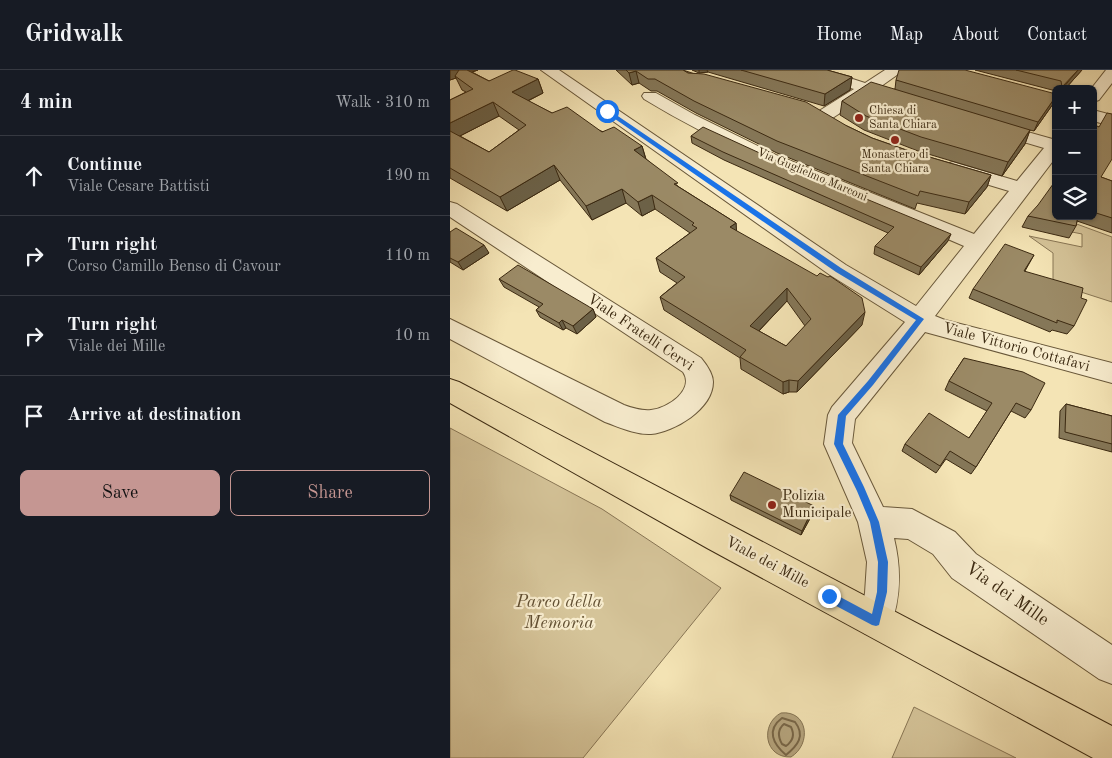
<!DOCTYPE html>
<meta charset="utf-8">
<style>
body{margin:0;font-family:"Old Standard TT",serif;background:#242831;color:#f1f3f6}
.controls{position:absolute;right:15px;top:15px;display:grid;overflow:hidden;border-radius:8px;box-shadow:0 1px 4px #0004}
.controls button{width:45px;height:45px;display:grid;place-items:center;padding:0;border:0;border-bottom:1px solid #363941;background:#171b24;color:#f1f3f6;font:25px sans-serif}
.stop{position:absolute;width:15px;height:15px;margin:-11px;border:4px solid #1a73e8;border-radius:50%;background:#fff}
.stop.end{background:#1a73e8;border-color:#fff;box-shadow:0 1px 5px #0008}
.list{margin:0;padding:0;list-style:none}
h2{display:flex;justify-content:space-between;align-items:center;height:65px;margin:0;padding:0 20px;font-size:21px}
h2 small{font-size:16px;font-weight:400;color:#9ea1a6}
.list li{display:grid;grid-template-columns:32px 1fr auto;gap:15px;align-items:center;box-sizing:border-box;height:80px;padding:0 20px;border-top:1px solid #363941}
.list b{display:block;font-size:19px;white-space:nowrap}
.list p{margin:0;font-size:16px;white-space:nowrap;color:#9ea1a6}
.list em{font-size:16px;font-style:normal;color:#9ea1a6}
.actions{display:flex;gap:10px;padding:15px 20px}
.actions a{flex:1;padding:11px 0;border:1px solid #c59692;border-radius:8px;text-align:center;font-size:18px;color:#c59692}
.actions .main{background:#c59692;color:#111}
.icon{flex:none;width:28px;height:28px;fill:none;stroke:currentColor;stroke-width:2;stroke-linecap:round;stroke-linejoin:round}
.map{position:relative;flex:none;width:662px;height:688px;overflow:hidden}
header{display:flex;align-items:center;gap:30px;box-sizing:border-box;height:70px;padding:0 25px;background:#171b24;border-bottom:1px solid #363941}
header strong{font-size:24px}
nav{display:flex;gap:28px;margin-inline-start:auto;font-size:18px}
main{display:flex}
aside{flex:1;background:#171b24}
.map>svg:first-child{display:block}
.green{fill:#d5c499;stroke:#887655}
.water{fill:#b5a47d;stroke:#847352}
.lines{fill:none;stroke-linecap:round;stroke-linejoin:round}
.shore{stroke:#786647;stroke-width:2}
.minor-casing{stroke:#69583a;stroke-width:2}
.major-casing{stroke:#3b2911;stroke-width:2}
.minor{fill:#f8edcf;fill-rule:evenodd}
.major{fill:#f4e4b5;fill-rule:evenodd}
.wall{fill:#857758;stroke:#3b2911;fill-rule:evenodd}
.shaded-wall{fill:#6c6147;stroke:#3b2911}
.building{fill:#9b8a66;stroke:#3b2911;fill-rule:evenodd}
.route{fill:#1a73e8}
.poi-dot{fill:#8f2418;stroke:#f8edcf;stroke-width:2}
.labels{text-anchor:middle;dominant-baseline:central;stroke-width:4.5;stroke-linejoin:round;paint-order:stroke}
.far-poi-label{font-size:12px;fill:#3b2911;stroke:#f8edcf;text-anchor:start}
.far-street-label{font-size:12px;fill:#3b2911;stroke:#f8edcf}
.street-label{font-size:15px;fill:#3b2911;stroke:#f8edcf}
.poi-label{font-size:15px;fill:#3b2911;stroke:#f8edcf;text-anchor:start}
.near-street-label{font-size:18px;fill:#3b2911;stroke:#f8edcf}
.near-park-label{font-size:18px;font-style:italic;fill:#625033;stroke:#f8edcf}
</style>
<header>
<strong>Gridwalk</strong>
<nav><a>Home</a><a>Map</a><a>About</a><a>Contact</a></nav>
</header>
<main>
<aside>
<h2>4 min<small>Walk · 310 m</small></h2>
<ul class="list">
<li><svg class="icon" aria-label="ahead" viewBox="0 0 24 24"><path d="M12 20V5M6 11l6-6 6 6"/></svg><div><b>Continue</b><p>Viale Cesare Battisti</p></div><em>190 m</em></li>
<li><svg class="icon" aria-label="right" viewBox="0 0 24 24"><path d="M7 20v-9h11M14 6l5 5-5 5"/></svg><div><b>Turn right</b><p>Corso Camillo Benso di Cavour</p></div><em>110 m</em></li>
<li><svg class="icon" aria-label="right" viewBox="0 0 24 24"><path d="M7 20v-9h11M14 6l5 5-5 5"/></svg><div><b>Turn right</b><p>Viale dei Mille</p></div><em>10 m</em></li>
<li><svg class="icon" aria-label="arrive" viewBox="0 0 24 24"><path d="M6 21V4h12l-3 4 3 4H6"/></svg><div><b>Arrive at destination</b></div></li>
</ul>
<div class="actions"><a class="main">Save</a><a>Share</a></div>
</aside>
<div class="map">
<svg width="662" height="688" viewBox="0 0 662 688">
<rect width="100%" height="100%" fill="#f4e4b5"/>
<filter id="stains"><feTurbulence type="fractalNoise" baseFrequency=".004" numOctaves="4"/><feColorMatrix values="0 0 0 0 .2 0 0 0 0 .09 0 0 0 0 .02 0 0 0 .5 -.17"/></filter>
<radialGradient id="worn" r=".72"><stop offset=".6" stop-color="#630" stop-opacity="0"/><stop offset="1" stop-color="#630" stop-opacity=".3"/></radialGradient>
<g class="green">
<path d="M624,153L662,167V232L603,213V183L579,166L632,177V164L622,162Z"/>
<path d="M0,358L152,439L271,518L133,688H0Z"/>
<path d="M464,637L566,688H442Z"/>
</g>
<path class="water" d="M331,643C358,640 362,674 341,687C314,688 310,654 331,643Z"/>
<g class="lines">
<g class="shore">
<path d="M332,648L345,652C356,666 347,676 336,685C323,674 316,660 332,648Z"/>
<path d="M334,654L341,657C345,665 343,671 336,676L332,674C328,667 327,660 334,654Z"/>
</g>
<defs>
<g id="minor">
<path d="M91,0H109L396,195L466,236L514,176C406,129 296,91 194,29L192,26L194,23H206L245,45L326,85L524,164L559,121L496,102L494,98L496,94L503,92L567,111L594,78L536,61L533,57L536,53L542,52L606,70V87L485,246L495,250L662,293V313L475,262L405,349L402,373L433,437L462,439L505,462L526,484L662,575V614L649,609L502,508L483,484L458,469L444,468C452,501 451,531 438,563L426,568L414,563L409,551L415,523L417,492L408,452L374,374L378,345L382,337L455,252L380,205Z"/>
<path d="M351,0H375L415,13L435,0H454L430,17L454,25L456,28L454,31L448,33L419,24L381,49H369L367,45L369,41L404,19L354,3Z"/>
<path d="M656,0H662V13L649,30L643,32V19H641Z"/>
<path d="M643,40L662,45V56L643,51Z"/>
<path d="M0,132L7,134L251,288C256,294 263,304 263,312C263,339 224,362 201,364C186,365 169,357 155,352L0,269V249L174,335C182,338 192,341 201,340C217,339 245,320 233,302L0,147Z"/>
</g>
<path id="major" d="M0,309L9,312L662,656V688H643L257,478L0,333Z"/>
</defs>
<use href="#minor" class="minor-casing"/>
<use href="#major" class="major-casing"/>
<use href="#minor" class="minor"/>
<use href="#major" class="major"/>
</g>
<g class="wall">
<path d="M0,0H28L22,2L39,11L88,9L93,23L78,31L102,43L192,76L196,89L229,117L286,153V161L412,255L347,322H339L333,324L291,299L290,288L214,240L210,227L227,213L210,202L206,188L240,163L205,139L192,146L176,133L142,150L110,110L57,141L0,108V30L16,22L12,20L6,8L0,10ZM49,46L69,60L39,82L10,66ZM337,231L355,256L336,276L309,261Z"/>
<path d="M166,0H233L397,56L422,68L462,82L541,105L537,117L515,144L467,133L465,139L327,83L246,43L207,21H201L189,13L182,15Z"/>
<path d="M242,0H377L402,7L400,20L374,36L258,2L249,3Z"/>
<path d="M525,0H632L615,19H606V21Z"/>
<path d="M446,10L606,24V28L603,34L584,61L580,60L575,74L552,106L468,81L414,60L390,45L392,31L445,19Z"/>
<path d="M643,57H649L651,107L662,111V163L627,151L626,156L619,168L572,157L578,146H643Z"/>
<path d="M241,66L498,171L469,205L424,184L425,176L438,163L274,90L242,73Z"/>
<path d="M0,162L39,183L13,200L0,192Z"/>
<path d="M584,185L575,201L624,256L617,264L602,260L600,262L519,228L523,219Z"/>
<path d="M49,209L143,239L146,247L127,264L116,258L113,260L90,247L86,240L89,237L54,217Z"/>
<path d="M514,288L581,340L575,348L561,341L526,397L521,404L496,389L486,403L452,381L455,374L519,368L537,341L495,320L499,311Z"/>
<path d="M616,334L662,346V382L609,368L610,341Z"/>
<path d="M280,425L364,441L351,465L281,430Z"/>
</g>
<g class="shaded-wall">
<path d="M0,0H28L7,7L5,6L6,8L0,10Z"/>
<path d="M249,0H257L258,2L249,3Z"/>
<path d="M628,0H632L615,19H612Z"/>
<path d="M186,1L189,13L182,15L179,3Z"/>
<path d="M402,7L400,20L374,36L375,24Z"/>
<path d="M88,9L93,23L67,36L62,22Z"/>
<path d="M606,26L603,34L584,61L588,52Z"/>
<path d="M43,32L49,46L0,71V53Z"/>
<path d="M580,60L575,74L552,106L558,92Z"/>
<path d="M192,76L196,90L184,80Z"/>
<path d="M104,95L110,110L57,141L50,127Z"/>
<path d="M541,105L537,117L515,144L519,132Z"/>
<path d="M172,119L176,133L142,150L136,136Z"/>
<path d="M202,125L205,139L192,146L188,132Z"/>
<path d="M286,153L287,167L280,157Z"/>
<path d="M501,164L498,171L469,205L471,197Z"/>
<path d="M34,175L39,183L13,200L8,192Z"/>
<path d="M337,218V231L301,269L300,256Z"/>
<path d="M143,239L146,247L127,264L123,256Z"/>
<path d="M415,242L412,255L347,322L348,311Z"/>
<path d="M112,250L116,258L113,260L109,253Z"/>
<path d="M339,310V322L333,324V312Z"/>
<path d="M364,436V441L351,465L352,461Z"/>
</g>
<g class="building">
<path d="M9,0H17L39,11L63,0H65L88,9L62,22L102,43L117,37L152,62L164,57L192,76L184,80L228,113L224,114L286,153L280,157L367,206L370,203L378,207L380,206L412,228L415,242L348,311L339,310L333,312L290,287L296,280L210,227L235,207L206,188L247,158L242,155L244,153L202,125L188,132L172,119L136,136L104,95L50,127L0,98V61L39,82L76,55L43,32L0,53V30L23,19L5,6ZM337,218L361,249L336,276L300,256Z"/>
<path d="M176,0H233L238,3L254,4L356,32L397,56L422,68L462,82L541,105L519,132L470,121L468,126L327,71L244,31L205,9H198L186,1L179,3Z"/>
<path d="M291,0H377L402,7L375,24Z"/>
<path d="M449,0H515L606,24V26L588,52L446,10Z"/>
<path d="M566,0H628L612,17L611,11Z"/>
<path d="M421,12L580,60L558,92L471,67L416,46L392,31Z"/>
<path d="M657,43L662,44V89L651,107L662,111V148L643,142V57L645,55L649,57Z"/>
<path d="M253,57L351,102L501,164L471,197L425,176L444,157L273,82L241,66Z"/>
<path d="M606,110V146H628L626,156L578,146L588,135Z"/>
<path d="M6,158L34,175L8,192L0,188V162Z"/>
<path d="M555,174L584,185L574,201L633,218L631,228L637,230L624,256L607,250V253L523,219Z"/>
<path d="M68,195L143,239L123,256L112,250L109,253L86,240L93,234L49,209Z"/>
<path d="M514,288L573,302L595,313L581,340L566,333L526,397L500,381L490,396L455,374L479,343L519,368L542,333L499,311Z"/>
<path d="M616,334L662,346V374L615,362Z"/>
<path d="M294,402L364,436L352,461L280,425Z"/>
</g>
<path class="route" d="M155,40H159L391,198L474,249L423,315L396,346L393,374L414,417L429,452L438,492L437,522L429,555L426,556L422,555L375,530L374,526L379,521L422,544L427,522L428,492L420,452L407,421L384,374L388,345L418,311L466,250L386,202L155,42Z"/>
<g class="poi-dot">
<circle cx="409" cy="48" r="5"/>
<circle cx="445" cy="70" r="5"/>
<circle cx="322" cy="435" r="5"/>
</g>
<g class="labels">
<g class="far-poi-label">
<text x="419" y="41">Chiesa di<tspan x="419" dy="14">Santa Chiara</tspan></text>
<text x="445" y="85" text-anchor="middle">Monastero di<tspan x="445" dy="14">Santa Chiara</tspan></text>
</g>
<g class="far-street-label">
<text transform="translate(362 105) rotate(23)">Via Guglielmo Marconi</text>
</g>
<g class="street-label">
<text transform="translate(190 263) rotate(34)">Viale Fratelli Cervi</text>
<text transform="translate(566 278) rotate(15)">Viale Vittorio Cottafavi</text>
<text transform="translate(317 493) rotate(28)">Viale dei Mille</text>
</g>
<g class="poi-label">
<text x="332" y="426">Polizia<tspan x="332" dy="17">Municipale</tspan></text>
</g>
<g class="near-street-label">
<text transform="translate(557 524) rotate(35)">Via dei Mille</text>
</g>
<g class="near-park-label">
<text x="109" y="532">Parco della<tspan x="109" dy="21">Memoria</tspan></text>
</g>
</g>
<rect width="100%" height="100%" filter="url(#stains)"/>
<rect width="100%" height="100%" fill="url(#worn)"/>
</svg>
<div class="controls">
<button>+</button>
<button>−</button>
<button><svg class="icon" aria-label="layers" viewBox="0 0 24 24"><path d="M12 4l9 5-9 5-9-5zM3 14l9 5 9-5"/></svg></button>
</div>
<div class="stop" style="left:157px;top:41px"></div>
<div class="stop end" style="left:379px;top:526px"></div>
</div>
</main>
